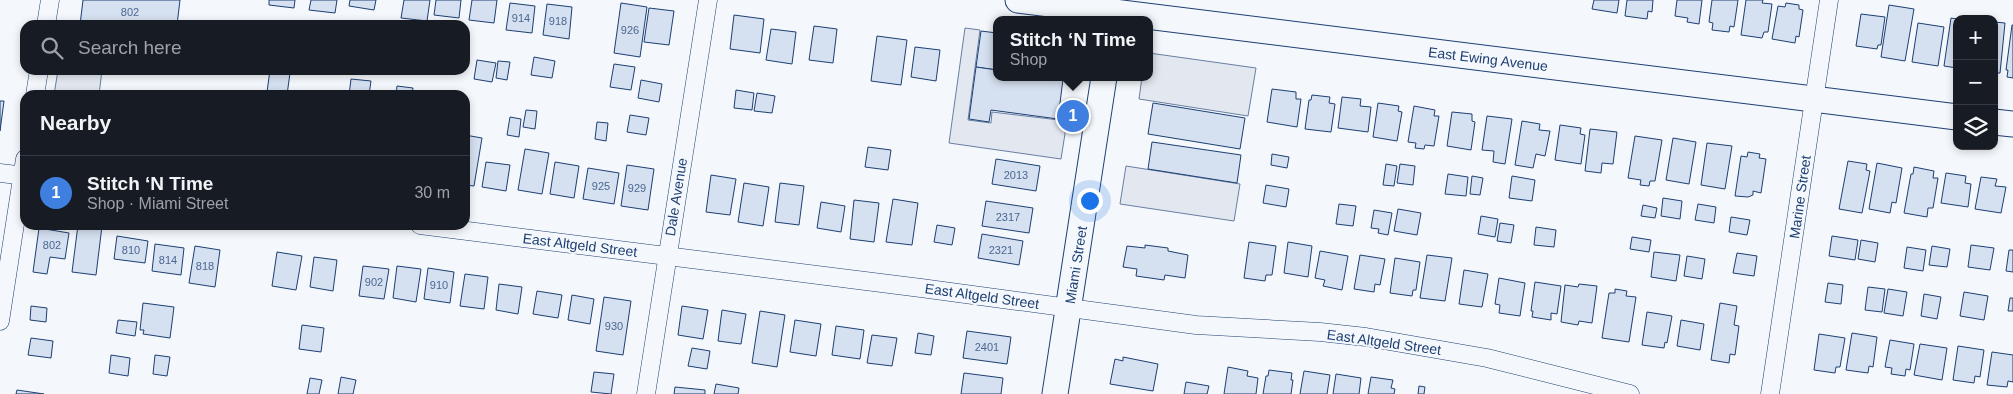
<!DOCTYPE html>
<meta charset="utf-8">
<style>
body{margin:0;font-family:Helvetica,sans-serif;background:#242831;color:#f1f3f6}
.controls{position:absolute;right:15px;top:15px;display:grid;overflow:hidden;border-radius:10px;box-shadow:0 2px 8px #0003}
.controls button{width:45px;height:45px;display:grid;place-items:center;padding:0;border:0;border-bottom:1px solid #363941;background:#171b24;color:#f1f3f6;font:25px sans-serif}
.you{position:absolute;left:1089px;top:200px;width:18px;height:18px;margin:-12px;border:4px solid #fff;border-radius:50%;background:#1a73e8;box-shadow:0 0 0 8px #1a73e833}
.badge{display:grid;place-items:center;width:32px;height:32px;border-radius:50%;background:#8c9099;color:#fff;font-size:16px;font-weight:700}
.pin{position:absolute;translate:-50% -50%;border:2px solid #fff;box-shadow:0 1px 5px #0006}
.popup{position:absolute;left:993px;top:16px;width:160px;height:65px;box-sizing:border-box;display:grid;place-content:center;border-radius:10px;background:#171b24;filter:drop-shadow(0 1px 4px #0005);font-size:16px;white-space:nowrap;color:#9ea1a6}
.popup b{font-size:19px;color:#f1f3f6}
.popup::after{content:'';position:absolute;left:50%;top:100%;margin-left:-10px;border:10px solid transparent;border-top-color:#171b24}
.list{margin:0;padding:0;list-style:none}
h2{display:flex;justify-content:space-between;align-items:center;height:65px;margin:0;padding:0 20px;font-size:21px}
h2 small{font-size:16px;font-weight:400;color:#9ea1a6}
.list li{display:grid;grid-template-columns:32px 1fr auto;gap:15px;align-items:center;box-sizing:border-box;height:75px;padding:0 20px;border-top:1px solid #363941}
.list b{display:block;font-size:19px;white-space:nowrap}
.list p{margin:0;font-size:16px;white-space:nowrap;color:#9ea1a6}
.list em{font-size:16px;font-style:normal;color:#9ea1a6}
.icon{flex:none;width:28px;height:28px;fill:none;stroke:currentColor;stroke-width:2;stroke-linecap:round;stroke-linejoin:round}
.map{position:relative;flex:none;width:2013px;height:394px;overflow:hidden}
.search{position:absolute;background:#171b24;box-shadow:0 2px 8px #0003;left:20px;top:20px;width:450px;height:55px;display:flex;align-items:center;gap:12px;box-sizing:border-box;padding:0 18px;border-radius:15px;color:#9ea1a6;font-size:19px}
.panel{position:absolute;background:#171b24;box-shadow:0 2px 8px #0003;left:20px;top:90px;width:450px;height:140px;border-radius:15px}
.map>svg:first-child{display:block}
.parking{fill:#e3e8f0;stroke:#687fa3}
.building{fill:#d5e0f0;stroke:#1d3f73}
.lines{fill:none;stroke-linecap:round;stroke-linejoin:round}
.street-casing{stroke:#1d3f73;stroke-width:19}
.secondary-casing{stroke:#1d3f73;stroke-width:27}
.street{stroke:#f4f7fb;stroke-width:18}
.secondary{stroke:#f4f7fb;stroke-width:25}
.labels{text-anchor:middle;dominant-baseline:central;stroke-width:4;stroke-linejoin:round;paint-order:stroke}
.number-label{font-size:11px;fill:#4b6792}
.street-label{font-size:14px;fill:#1d3f73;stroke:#f4f7fb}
</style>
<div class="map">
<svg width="2013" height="394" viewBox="0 0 2013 394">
<rect width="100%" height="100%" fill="#f4f7fb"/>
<g class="parking">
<path d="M965,28L980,30L968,120L991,123L992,112L1067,121L1061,159L949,143Z"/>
<path d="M1149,53L1256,68L1248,116L1139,99L1142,77H1149Z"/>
<path d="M58,70H102L99,95H54Z"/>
<path d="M1126,166L1240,184L1234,221L1120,204Z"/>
</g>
<g class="building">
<path d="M83,0H180L177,25H80Z"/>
<path d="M269,0H295L294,8L269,5Z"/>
<path d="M311,0H337L335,13L309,10Z"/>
<path d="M350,0H376L374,10L349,6Z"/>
<path d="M404,0H430L427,21L401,18Z"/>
<path d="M436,0H461L459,18L434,15Z"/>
<path d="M472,0H497L494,23L469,20Z"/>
<path d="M1594,0H1619L1617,13L1592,9Z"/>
<path d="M1627,0H1653L1652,12L1648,11L1647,19L1625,16Z"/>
<path d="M1677,0H1702L1699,24L1687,22L1688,18L1675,16Z"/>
<path d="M1712,0H1738L1734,27L1730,26L1729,32L1712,30L1713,23L1709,22Z"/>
<path d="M1746,0H1763L1762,3L1772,4L1768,32H1764L1762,38L1741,35Z"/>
<path d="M510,3L535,6L532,33L506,30Z"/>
<path d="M621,3L647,7L640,57L614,53Z"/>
<path d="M1786,3L1799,5V9L1803,10L1799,37L1796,36L1795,43L1772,39L1778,6L1785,7Z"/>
<path d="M547,4L572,7L569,39L543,35Z"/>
<path d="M1889,5L1914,9L1905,61L1881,57Z"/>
<path d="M649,8L674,11L669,45L644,42Z"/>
<path d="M1861,14L1885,17L1881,45H1878L1877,49L1856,46Z"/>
<path d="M734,15L764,19L760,53L730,49Z"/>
<path d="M1951,18L1957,19V68L1944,66Z"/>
<path d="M1994,22L2005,23L2000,73H1994Z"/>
<path d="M1918,23L1944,27L1938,66L1912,62Z"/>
<path d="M2012,25H2013V78L2007,77L2008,70H2006Z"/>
<path d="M814,26L837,29L833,63L809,60Z"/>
<path d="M771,29L796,32L792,64L766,60Z"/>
<path d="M981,31L997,33V70L976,67Z"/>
<path d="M877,36L907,40L901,85L871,81Z"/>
<path d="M915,47L940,50L936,81L911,77Z"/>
<path d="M534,57L555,61L552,78L531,75Z"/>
<path d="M477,60L496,63L492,82L474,79Z"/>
<path d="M498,61L510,62L507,80L496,78Z"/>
<path d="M614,64L635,67L631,90L610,87Z"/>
<path d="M976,67L997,70V77L1063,79L1058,119L991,110L989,122L969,119Z"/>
<path d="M270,70L290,73L287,95L267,92Z"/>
<path d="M351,79L371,81L369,95H349Z"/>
<path d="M641,80L662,84L659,102L638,98Z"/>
<path d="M397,86L413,88L412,95H396Z"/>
<path d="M1272,89L1296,92V99H1301L1297,127L1267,122Z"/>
<path d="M736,90L754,93L752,110L734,108Z"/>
<path d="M757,93L775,96L772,113L754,111Z"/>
<path d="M1312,95L1330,97L1329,103L1335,104L1331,132L1305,129L1309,100H1311Z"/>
<path d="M1342,97L1361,99L1360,106L1371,107L1368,132L1338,128Z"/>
<path d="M0,101H4L0,131Z"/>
<path d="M1153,103L1245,118L1240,149L1148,134Z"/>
<path d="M1378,103L1399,106L1398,111L1402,112L1397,141L1373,137Z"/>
<path d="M1414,106L1435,110L1434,116H1439L1434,146L1425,145L1424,149L1415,148L1416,143L1408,142Z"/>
<path d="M526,110L537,111L535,129L523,127Z"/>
<path d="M1452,112L1472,114V121L1475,122L1471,150L1447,146Z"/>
<path d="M630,115L649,118L646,135L627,132Z"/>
<path d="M1487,116L1512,119L1505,164L1493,162L1494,151L1482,150Z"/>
<path d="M510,117L521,119L519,137L507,135Z"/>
<path d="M1522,121L1540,124L1539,130L1550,131L1545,156L1536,154L1533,168L1515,165Z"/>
<path d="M597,122L608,123L606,141L595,139Z"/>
<path d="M1560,125L1581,128L1580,134L1585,135L1581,164L1555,160Z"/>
<path d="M1590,129L1617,132L1613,164L1602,163L1601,173L1585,171Z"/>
<path d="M465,135L482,138L474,186L465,185Z"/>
<path d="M1635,136L1662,140L1655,181H1650L1649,186L1640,185L1641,180L1628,178Z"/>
<path d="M1673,138L1696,142L1689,184L1666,180Z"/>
<path d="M1152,142L1241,155L1237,183L1148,169Z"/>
<path d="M1707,143L1732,146L1725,189L1701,185Z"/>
<path d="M868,147L891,150L888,170L865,167Z"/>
<path d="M525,149L549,153L542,194L518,190Z"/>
<path d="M1748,152L1760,154L1759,158L1766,159L1761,193L1753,191V195L1748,197L1735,196L1741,156L1747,157Z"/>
<path d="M1272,154L1289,157L1287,168L1271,165Z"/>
<path d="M996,159L1040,166L1036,191L992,184Z"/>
<path d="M1848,161L1867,164L1866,170L1870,171L1862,213L1839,209Z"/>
<path d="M486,162L510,165L506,191L482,187Z"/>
<path d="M555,162L579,166L574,198L550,194Z"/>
<path d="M1877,163L1902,168L1896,203L1892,202L1890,213L1869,209Z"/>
<path d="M1386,164L1397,166L1394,186L1383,185Z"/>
<path d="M1400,164L1415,166L1413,185L1397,183Z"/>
<path d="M627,165L654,169L648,210L621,206Z"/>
<path d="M1914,167L1934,171L1933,178H1938L1933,208H1928L1927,217L1904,213L1911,174H1913Z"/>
<path d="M588,168L619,173L614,204L583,199Z"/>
<path d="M1946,173L1966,176L1965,183L1971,184L1968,207L1941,203Z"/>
<path d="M1448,174L1468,177L1466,196L1445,194Z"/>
<path d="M711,175L736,179L730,215L706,212Z"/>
<path d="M1472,176L1483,178L1480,195L1470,194Z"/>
<path d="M1512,176L1535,180L1532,201L1509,198Z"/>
<path d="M1981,177L1997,179L1995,186L2006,187L2001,213L1975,209Z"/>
<path d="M744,183L769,187L763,226L738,222Z"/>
<path d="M780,183L804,186L799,225L775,222Z"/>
<path d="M1266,185L1289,189L1286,207L1263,203Z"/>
<path d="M1663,198L1682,201L1680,219L1661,216Z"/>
<path d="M893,199L918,203L912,245L886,242Z"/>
<path d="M854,200L879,203L874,242L850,239Z"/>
<path d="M986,201L1033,208L1029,233L982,226Z"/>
<path d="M821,202L845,206L841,232L817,228Z"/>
<path d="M1339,204L1356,206L1353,226L1336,224Z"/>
<path d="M1698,204L1716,207L1714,223L1695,220Z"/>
<path d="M1643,205L1657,208L1655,218L1641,216Z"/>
<path d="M1398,209L1421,213L1417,235L1394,231Z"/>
<path d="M1374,210L1392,213L1388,235L1378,233L1379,229L1371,228Z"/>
<path d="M1481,216L1498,219L1495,237L1478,234Z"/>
<path d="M1731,217L1750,220L1747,235L1729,232Z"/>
<path d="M1500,223L1514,225L1511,243L1497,241Z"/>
<path d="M78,225L102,226L96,275L72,272Z"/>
<path d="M937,225L955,228L952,245L934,242Z"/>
<path d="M1536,227L1556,230L1554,247L1534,245Z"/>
<path d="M39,228L69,233L65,259L50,257L47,274L33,272Z"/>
<path d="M982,234L1023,241L1019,265L978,258Z"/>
<path d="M117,236L148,241L145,263L114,259Z"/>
<path d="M1832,236L1858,240L1855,260L1829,256Z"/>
<path d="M1632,237L1651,240L1649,252L1630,249Z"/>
<path d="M1861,240L1878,243L1875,262L1858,259Z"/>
<path d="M1249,242L1276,246L1272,275H1266L1265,281L1244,278Z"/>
<path d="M1288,242L1312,246L1308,277L1284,273Z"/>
<path d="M155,244L184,248L181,275L152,271Z"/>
<path d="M1145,245L1168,248V251L1188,255L1185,278L1165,275L1164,280L1136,276L1137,269L1123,267L1127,246L1145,248Z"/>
<path d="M1971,245L1994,248L1990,270L1968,267Z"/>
<path d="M195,246L220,250L215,287L189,283Z"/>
<path d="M1932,246L1950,249L1947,267L1929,265Z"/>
<path d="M1907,247L1926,250L1923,271L1904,268Z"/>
<path d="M2009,250H2013V272L2006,271Z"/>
<path d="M1320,251L1348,256L1342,290L1323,286L1325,280L1315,278Z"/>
<path d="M277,252L302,256L296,290L272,286Z"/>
<path d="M1654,252L1680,255L1676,281L1651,277Z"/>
<path d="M1737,253L1757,256L1754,276L1733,273Z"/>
<path d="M1360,255L1385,259L1380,285L1375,284L1374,292L1354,289Z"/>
<path d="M1427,255L1452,258L1445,301L1420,298Z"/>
<path d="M1687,256L1705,259L1702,279L1684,276Z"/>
<path d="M314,257L337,260L333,291L310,287Z"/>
<path d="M1395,258L1420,262L1416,290H1413L1412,296L1390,293Z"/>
<path d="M363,266L389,269L384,299L359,296Z"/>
<path d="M397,266L421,269L416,302L393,298Z"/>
<path d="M428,268L454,272L450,303L424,299Z"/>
<path d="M1464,270L1488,274L1482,307L1459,304Z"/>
<path d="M465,274L488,277L484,309L460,306Z"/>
<path d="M1499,278L1525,283L1520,316L1499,313L1500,305L1495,304Z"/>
<path d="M1535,282L1561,286L1557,314L1551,313V320L1532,317L1533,311H1531Z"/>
<path d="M1828,283L1843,285L1841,304L1825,302Z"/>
<path d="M499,284L522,287L518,314L496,310Z"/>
<path d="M1579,284L1597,286L1592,323L1579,321L1578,325L1561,322L1565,285L1578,287Z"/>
<path d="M1868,287L1885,289L1882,312L1865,310Z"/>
<path d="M1615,289L1627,291L1626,296L1636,297L1629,342L1602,338L1609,293H1615Z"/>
<path d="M1888,289L1907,292L1903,316L1884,313Z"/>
<path d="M537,291L562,295L558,318L533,314Z"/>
<path d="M1964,292L1988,296L1984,320L1960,316Z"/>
<path d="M1924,294L1941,297L1937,319L1921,316Z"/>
<path d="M572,295L594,299L590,324L568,320Z"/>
<path d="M604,297L631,301L623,355L596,351Z"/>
<path d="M2010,298H2013V311H2008Z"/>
<path d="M143,303L174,307L170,338L143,334L144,330H140Z"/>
<path d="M1720,303L1737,306L1734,325L1739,326L1735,355L1730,354L1729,363L1711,360Z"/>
<path d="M31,306L47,308L46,322L30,320Z"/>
<path d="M682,306L708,310L703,339L678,335Z"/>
<path d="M722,310L746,314L741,344L718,341Z"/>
<path d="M760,311L785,315L777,367L752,363Z"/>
<path d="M1647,312L1672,316L1667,343L1665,342L1664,348L1642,345Z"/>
<path d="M118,320L137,322L135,336L116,333Z"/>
<path d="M795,320L821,324L816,356L790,352Z"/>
<path d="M1681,320L1704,324L1700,350L1677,346Z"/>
<path d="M302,325L324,328L321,352L299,349Z"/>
<path d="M836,326L864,330L860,359L832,355Z"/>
<path d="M967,331L1011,337L1007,364L963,358Z"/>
<path d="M918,333L934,336L931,355L915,353Z"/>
<path d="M1852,333L1877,337L1873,367L1869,366L1868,373L1846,370Z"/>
<path d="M1819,334L1845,338L1840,367H1836L1835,373L1814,370Z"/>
<path d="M872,335L897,338L892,366L867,363Z"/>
<path d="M31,338L53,341L51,358L28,355Z"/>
<path d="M1890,340L1914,344L1910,370L1906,369L1905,376L1891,374L1892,368L1885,367Z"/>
<path d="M1920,344L1947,348L1942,380L1914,375Z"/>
<path d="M1958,346L1984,350L1980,377L1975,376L1974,383L1953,380Z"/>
<path d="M692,348L710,351L707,369L688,366Z"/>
<path d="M1992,352L2013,355V382L2008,381L2007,387L1987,385Z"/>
<path d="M111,355L130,358L128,376L109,373Z"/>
<path d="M155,355L170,357L167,376L153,374Z"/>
<path d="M1123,357L1158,364L1153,391L1110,384L1115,359L1123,361Z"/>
<path d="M1228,367L1248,371L1247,376L1258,378L1256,394H1224Z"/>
<path d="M1269,370L1292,373L1291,380H1293L1291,394H1263L1266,376H1268Z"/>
<path d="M1304,371L1330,375L1327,394H1300Z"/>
<path d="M594,372L614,374L611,394L591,392Z"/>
<path d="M964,373L1003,378L1001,394H961Z"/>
<path d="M1336,374L1361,378L1359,394H1333Z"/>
<path d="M341,377L356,380L353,394H338Z"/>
<path d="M1371,377L1393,380L1391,388L1395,389L1394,394H1368Z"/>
<path d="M310,378L322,380L319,394H307Z"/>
<path d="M1186,382L1209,386L1207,394H1184Z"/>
<path d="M716,384L739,388L738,394H714Z"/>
<path d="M1419,386L1425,387L1424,394H1418Z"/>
<path d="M675,387L705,390V394H674Z"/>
<path d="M17,390L44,394H16Z"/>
</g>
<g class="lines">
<defs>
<g id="street">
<path d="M46,25L50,0"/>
<path d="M35,95L39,70"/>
<path d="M0,173L25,176"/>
<path d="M420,225L921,288L1196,325L1320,332L1366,337L1487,358L1630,394"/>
<path d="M0,321L25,159"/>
<path d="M646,394L708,0"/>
<path d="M1770,394L1829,0"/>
</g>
<g id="secondary">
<path d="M1018,0L1957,117"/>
<path d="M1994,122L2013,124"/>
<path d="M1055,394L1104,77"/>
</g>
</defs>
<use href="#street" class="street-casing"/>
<use href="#secondary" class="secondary-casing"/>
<use href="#street" class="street"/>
<use href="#secondary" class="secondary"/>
</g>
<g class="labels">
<g class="number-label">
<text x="130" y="12">802</text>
<text x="521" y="18">914</text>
<text x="558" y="21">918</text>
<text x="630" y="30">926</text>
<text x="1016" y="175">2013</text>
<text x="601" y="186">925</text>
<text x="637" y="188">929</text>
<text x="1008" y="217">2317</text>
<text x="52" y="245">802</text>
<text x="131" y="250">810</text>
<text x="1001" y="250">2321</text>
<text x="168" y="260">814</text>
<text x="205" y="266">818</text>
<text x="374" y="282">902</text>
<text x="439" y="285">910</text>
<text x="614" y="326">930</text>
<text x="987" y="347">2401</text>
</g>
<g class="street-label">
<text transform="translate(1488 59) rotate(7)">East Ewing Avenue</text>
<text transform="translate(676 197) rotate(-81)">Dale Avenue</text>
<text transform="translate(1800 197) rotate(-82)">Marine Street</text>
<text transform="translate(580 245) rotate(7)">East Altgeld Street</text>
<text transform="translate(1076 265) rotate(-81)">Miami Street</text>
<text transform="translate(982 296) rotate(8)">East Altgeld Street</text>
<text transform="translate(1384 342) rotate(8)">East Altgeld Street</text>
</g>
</g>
</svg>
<div class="controls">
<button>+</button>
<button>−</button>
<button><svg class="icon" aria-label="layers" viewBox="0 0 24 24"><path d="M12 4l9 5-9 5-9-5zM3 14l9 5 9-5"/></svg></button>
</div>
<div class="you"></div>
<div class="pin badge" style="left:1073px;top:116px;background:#3f7fe0">1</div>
<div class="popup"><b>Stitch ‘N Time</b>Shop</div>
<div class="search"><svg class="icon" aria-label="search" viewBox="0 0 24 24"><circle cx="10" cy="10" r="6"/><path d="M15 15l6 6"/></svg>Search here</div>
<section class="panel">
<h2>Nearby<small></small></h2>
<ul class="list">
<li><span class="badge" style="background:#3f7fe0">1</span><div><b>Stitch ‘N Time</b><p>Shop · Miami Street</p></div><em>30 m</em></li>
</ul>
</section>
</div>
